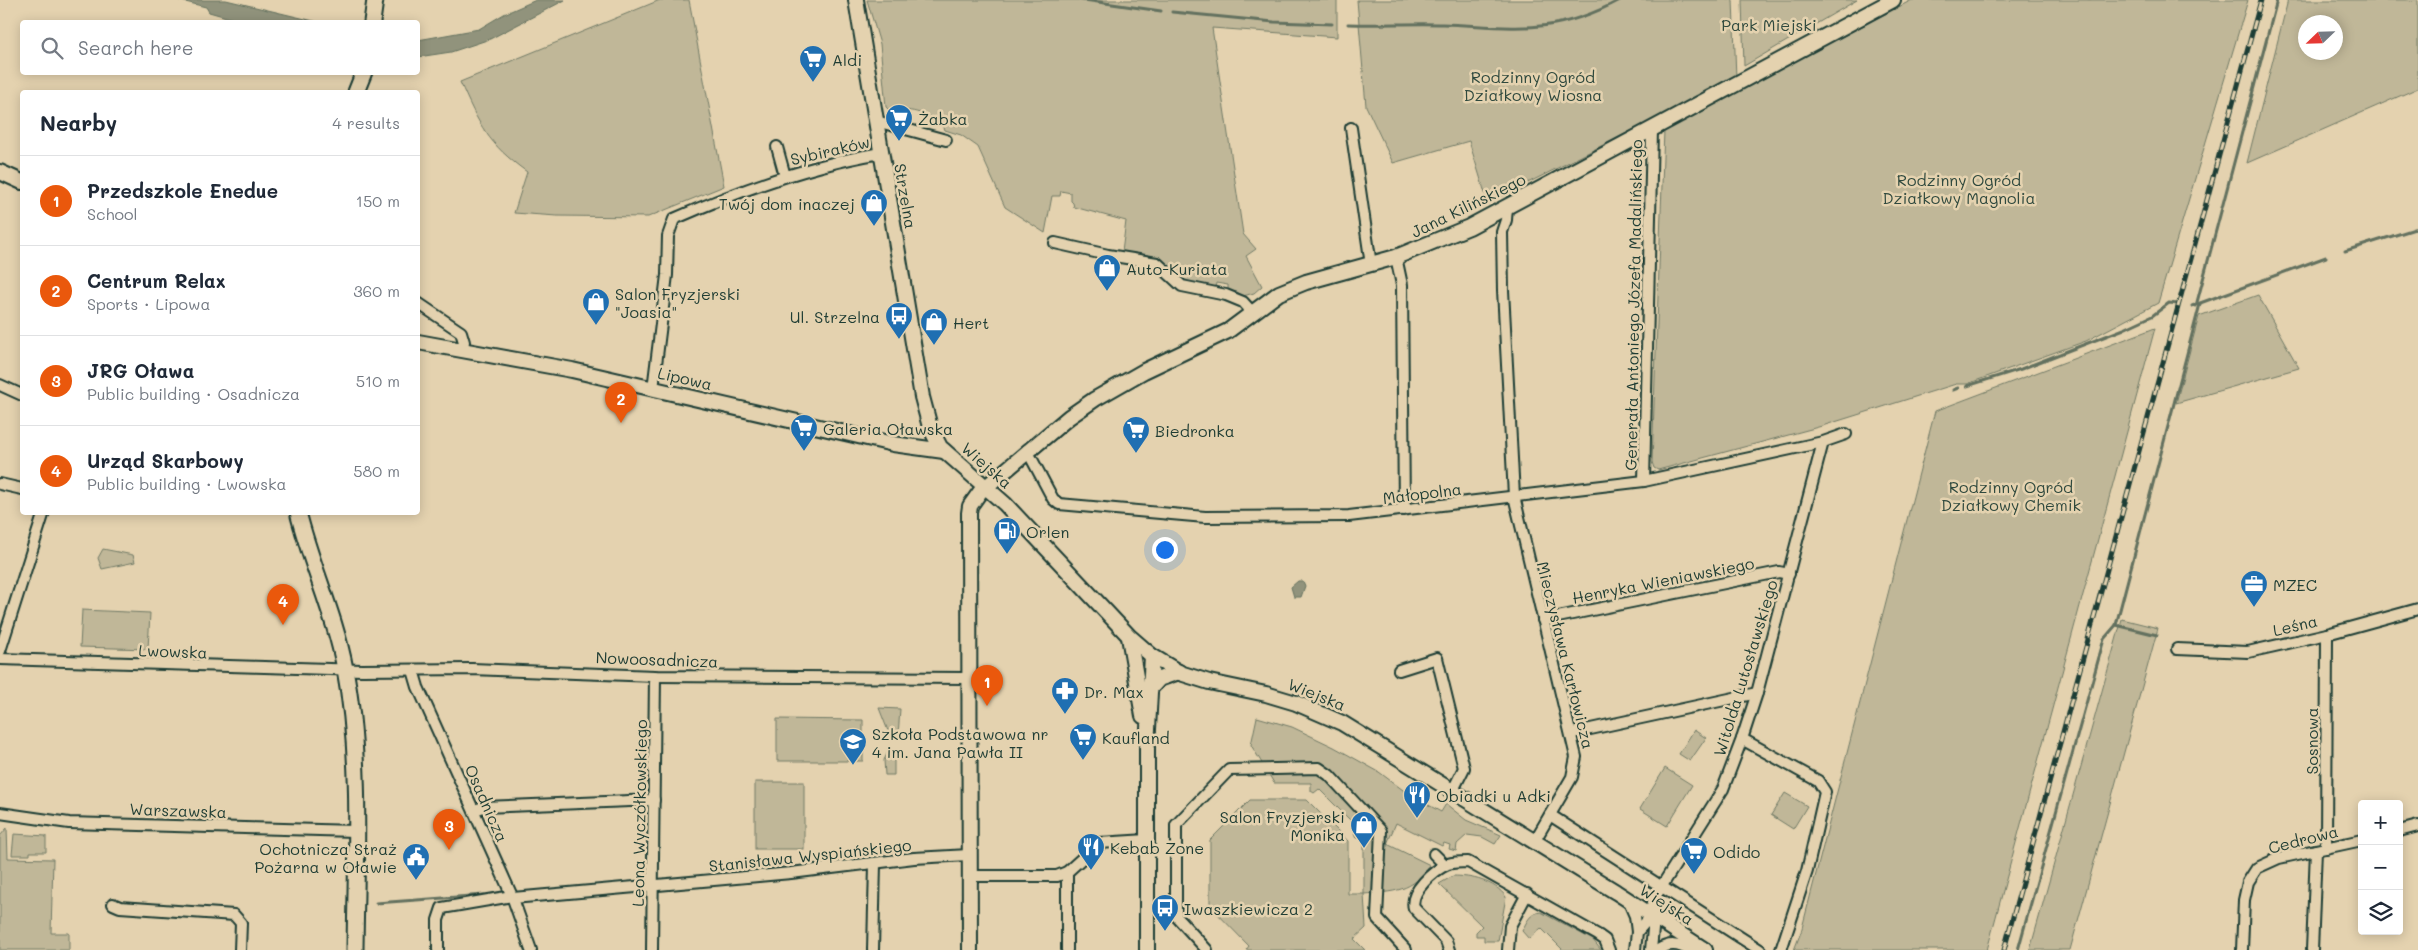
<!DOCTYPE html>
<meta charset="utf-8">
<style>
body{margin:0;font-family:Mali,sans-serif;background:#f2f2f3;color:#1f2937}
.controls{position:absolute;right:15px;bottom:15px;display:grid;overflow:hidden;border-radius:5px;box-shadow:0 2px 12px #0003}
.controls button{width:45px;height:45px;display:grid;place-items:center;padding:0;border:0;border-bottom:1px solid #e0e1e3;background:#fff;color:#1f2937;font:25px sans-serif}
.compass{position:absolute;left:2298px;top:15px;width:45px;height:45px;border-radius:50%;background:#fff;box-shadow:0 2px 12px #0003;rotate:247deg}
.you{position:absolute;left:1164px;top:549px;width:18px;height:18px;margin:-12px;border:4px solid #fff;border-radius:50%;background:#1a73e8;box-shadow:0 0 0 8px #1a73e833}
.badge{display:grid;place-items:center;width:32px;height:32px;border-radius:50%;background:#ea580c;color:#fff;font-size:16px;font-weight:700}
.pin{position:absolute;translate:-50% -41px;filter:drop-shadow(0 1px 2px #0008)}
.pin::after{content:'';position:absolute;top:26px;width:18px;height:15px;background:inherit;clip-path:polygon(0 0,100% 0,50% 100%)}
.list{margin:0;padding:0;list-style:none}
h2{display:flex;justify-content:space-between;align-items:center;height:65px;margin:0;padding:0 20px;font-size:21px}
h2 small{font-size:16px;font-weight:400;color:#747a83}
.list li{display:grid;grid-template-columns:32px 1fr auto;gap:15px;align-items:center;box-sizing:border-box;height:90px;padding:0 20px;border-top:1px solid #e0e1e3}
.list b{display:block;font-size:19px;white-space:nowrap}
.list p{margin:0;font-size:16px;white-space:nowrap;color:#747a83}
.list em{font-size:16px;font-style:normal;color:#747a83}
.icon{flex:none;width:28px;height:28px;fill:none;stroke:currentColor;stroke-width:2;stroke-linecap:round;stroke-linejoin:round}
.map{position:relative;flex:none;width:2418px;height:950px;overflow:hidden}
.search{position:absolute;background:#fff;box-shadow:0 2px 12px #0003;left:20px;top:20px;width:400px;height:55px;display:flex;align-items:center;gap:12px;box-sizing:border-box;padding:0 18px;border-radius:5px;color:#747a83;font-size:19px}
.panel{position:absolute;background:#fff;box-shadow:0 2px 12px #0003;left:20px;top:90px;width:400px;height:425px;border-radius:5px}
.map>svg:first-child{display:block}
.green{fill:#c0b798;stroke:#707a66;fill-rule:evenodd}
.water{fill:#91937b;stroke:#63715f}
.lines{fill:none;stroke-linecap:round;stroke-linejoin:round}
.stream{stroke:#63715f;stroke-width:3}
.street-casing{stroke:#1f3d34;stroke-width:14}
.secondary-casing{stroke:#1f3d34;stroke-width:18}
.primary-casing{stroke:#1f3d34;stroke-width:19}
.street{stroke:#e4d2af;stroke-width:10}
.secondary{stroke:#e4d2af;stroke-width:14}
.primary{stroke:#e4d2af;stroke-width:15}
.rail-casing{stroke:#1f3d34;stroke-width:5}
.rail{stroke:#e4d2af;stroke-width:3;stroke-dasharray:9;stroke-linecap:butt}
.labels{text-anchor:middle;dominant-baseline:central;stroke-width:5;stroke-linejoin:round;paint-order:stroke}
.park-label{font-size:16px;fill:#2f493e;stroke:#e4d2af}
.poi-label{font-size:16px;fill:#1f3d34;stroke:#e4d2af;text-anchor:start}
.street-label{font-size:16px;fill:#1f3d34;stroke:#e4d2af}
</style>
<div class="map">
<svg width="2418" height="950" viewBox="0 0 2418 950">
<rect width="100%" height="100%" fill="#e4d2af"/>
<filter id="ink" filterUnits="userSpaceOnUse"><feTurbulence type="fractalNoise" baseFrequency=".02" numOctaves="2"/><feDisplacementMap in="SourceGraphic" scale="10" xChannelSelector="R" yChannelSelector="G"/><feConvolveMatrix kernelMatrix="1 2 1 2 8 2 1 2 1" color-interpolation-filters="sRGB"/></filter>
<g filter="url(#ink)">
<g class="green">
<path d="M660,0H689L724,186L648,217L557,216L514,213L527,172C488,144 479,125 460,82Z"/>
<path d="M867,0H1337V37L1212,28L1243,234L1256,249L1246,256L1262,286L1254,293L1243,296L1237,292L1228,291V285L1216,283L1215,289L1191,286L1174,275L1169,267L1158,259L1122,252L1126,221L1074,207L1073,203L1071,201V193L1061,191L1060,196H1052L1045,233L1005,207L978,147L961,135L945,130L941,121C923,114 910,107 891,112L886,107L880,44Z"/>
<path d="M1357,0H1733L1736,78L1488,203L1469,141L1393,163L1366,106Z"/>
<path d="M1742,0H1857L1744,66Z"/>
<path d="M1912,0H2248L2158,303L2086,341L1967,384H1956L1822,426L1658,470L1654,468L1652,462L1664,130Z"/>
<path d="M2288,0H2418V88L2247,163ZM2306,22H2336V52H2306Z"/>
<path d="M2258,295L2299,368L2176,403L2199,316Z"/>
<path d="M2155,328L1987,950H1794L1801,932L1935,411Z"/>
<path d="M103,549L133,555L135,562L102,569L98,558Z"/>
<path d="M82,610L150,613L148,649L80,647Z"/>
<path d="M2122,619L2158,628L2070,950H2030Z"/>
<path d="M879,708L900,709L898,736H890Z"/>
<path d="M1257,717L1292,727L1334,747L1379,772L1407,793L1441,812L1446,804L1466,820L1501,835L1495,844L1482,837L1467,835L1457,844L1456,851L1449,849L1450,845L1444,843L1442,846L1396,823L1387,844L1430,865C1413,892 1393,892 1364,894L1366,928L1354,939L1365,950H1246L1249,946L1210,906V840L1250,800H1307L1348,841V894H1364V837H1356L1354,834L1359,829L1319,789L1314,793L1311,791V783H1274L1251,745Z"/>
<path d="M777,719L863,720V761H777Z"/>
<path d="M1694,730L1706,738L1690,761L1679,754Z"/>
<path d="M889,750H894V775H885L884,760Z"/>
<path d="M1665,768L1692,785L1667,826L1640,809Z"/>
<rect x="755" y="782" width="49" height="67"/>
<path d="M1785,793L1807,806L1793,829L1771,815Z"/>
<path d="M7,828L8,858L53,859L51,933H69V950H0V836Z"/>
<path d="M14,834L46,836V852H30V855H12Z"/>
<path d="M1453,876C1471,876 1495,881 1506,897L1498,941H1484V936H1476V932L1482,926L1439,884Z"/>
<path d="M1541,912L1593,940L1601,950H1563L1541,928L1529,939L1522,931C1527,921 1530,913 1541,912Z"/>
</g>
<g class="water">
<path d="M177,0H226L318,22H244L209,12L206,7Z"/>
<path d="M536,0H565L490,39L451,52L418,57V40L479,29L504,14Z"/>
<path d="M1298,581H1303L1305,586L1301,597H1294L1291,587Z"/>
</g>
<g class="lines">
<g class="stream">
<path d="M1084,0L1161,11"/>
<path d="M1172,12L1274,22L1332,24"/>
<path d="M1348,24C1380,25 1411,23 1443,24C1516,27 1553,36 1620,0"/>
<path d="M2345,251L2418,228"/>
<path d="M2192,306L2326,257"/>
<path d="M2196,306L2277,0"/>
<path d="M1967,386L2021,369L2124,329L2152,316L2169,303L2178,304"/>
<path d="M1953,390L1958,388"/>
<path d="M2116,625L2157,635"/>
<path d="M376,903L484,895"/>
<path d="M2018,950L2104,639L2116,625L2200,304"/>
</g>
<defs>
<g id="street">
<path d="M876,121L946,140"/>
<path d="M1351,128L1371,265"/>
<path d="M777,147L785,176"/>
<path d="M1507,207L1506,220L1502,232L1503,290L1514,496L1576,757L1572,777L1534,842"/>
<path d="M1055,243L1108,255L1157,263L1182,286L1226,295L1243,302L1253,313"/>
<path d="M1396,257L1402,285L1404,510"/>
<path d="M418,303L461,332L464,342L462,349"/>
<path d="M0,385L22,395"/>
<path d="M653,389L667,275L668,236L674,219C740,190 809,165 881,153"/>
<path d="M1027,450L1053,499L1059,504L1205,517L1349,516L1644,481L1823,442L1846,434"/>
<path d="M1644,481L1652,130"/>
<path d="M0,484L22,489"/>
<path d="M1543,620L1779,572L1789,574"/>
<path d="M2177,649L2248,652L2327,634L2418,609"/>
<path d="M0,651L44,512"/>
<path d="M0,659L362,670L472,669L655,676L969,678"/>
<path d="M413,670L418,687L512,896L531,950"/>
<path d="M1399,670L1437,658L1464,768L1453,790"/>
<path d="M1572,733L1757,693"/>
<path d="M1742,739L1818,781L1825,792L1807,871L1781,950"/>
<path d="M474,810L484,807L654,800"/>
<path d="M0,813L69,823L355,831"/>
<path d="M1550,815L1760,950"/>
<path d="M2399,831L2418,826"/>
<path d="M2326,848L2327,634"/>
<path d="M1434,854L1445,865"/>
<path d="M970,876H1057L1067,872L1099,843L1147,840"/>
<path d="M513,898L791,873L914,858L969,855"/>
<path d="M1628,900L1635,916L1637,932"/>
<path d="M113,904L120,907L234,915L241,923L240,950"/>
<path d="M438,950V920L442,908L512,896"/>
<path d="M652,950L655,676"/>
<path d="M873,950L875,864"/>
<path d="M1067,950V872"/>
<path d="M1207,950L1176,916V825L1229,770L1319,768L1329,775L1381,831L1377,918L1406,950"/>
<path d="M1449,950L1446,941L1414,908C1409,892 1434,870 1448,864C1454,862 1461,862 1468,862L1598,935L1605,940L1609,950"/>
<path d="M1508,950L1510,926L1527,894"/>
<path d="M1635,950L1637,932L1652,915"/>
<path d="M1651,950L1653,929V900L1723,789L1742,739L1757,693L1823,442"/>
<path d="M1658,950C1669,943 1678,944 1689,950"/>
<path d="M2242,950L2244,900L2248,882L2257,868L2279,858L2362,840"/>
<path d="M2312,950L2316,850"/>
</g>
<g id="secondary">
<path d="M856,0L922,397L930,427L940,447L1005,504L1129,636L1152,656L1180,673L1209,682L1266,694L1296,703L1342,723L1616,892L1705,950"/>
<path d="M0,172L22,182"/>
<path d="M418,342L572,370L893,444L944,451"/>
<path d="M1129,637L1143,716"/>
<path d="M1150,689L1159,679L1179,672"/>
<path d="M970,950L969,513L970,506L980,492L1069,417L1095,399L1144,371L1228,331L1279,293L1306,282L1396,257L1469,227L1893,0"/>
<path d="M1147,950V747L1152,656"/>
</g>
<g id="primary">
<path d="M372,22L375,0"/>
<path d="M356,92L364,72"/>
<path d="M298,512C311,565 335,615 345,669C362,759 356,858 355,950"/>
</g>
</defs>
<use href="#street" class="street-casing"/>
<use href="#secondary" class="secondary-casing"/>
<use href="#primary" class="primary-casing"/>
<use href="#street" class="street"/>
<use href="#secondary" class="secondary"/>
<use href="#primary" class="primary"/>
<defs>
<path id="rail" d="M2004,950L2261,0"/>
</defs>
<use href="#rail" class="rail-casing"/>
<use href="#rail" class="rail"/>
</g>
</g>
<defs>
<symbol id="supermarket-pin" viewBox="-11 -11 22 30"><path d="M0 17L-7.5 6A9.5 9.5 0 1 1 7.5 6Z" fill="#1f6fb2" stroke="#e4d2af"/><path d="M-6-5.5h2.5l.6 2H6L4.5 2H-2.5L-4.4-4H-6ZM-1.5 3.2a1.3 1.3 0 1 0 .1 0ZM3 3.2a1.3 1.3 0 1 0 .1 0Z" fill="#fff"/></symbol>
<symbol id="shop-pin" viewBox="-11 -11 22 30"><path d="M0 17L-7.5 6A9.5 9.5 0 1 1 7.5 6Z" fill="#1f6fb2" stroke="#e4d2af"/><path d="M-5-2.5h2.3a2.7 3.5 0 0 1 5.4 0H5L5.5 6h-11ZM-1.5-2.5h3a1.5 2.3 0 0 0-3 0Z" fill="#fff"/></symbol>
<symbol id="bus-pin" viewBox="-11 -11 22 30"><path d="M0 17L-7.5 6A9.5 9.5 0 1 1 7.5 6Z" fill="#1f6fb2" stroke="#e4d2af"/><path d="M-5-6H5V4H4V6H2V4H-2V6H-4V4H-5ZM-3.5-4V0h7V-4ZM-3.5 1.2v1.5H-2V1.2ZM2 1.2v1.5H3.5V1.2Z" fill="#fff"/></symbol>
<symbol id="fuel-pin" viewBox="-11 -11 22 30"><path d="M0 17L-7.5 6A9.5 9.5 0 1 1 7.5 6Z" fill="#1f6fb2" stroke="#e4d2af"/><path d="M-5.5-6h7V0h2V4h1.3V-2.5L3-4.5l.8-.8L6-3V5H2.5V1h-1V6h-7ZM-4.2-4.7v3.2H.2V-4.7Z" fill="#fff"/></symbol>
<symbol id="office-pin" viewBox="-11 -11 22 30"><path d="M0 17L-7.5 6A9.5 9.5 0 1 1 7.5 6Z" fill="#1f6fb2" stroke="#e4d2af"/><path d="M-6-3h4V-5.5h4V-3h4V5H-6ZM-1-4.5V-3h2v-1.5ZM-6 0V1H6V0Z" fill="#fff"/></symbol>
<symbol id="pharmacy-pin" viewBox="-11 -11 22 30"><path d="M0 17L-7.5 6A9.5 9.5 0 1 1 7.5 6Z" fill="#1f6fb2" stroke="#e4d2af"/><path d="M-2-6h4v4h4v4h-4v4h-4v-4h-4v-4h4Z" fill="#fff"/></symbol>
<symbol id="school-pin" viewBox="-11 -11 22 30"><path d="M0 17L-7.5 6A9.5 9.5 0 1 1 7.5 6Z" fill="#1f6fb2" stroke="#e4d2af"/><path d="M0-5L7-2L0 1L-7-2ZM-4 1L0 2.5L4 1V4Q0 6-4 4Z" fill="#fff"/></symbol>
<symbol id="restaurant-pin" viewBox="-11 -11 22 30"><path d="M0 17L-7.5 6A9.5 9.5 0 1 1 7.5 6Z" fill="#1f6fb2" stroke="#e4d2af"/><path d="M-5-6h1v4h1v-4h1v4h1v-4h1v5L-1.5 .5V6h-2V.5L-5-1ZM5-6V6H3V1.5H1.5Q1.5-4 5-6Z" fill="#fff"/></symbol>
<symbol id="civic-pin" viewBox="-11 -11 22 30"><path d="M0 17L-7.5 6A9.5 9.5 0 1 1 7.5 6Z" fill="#1f6fb2" stroke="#e4d2af"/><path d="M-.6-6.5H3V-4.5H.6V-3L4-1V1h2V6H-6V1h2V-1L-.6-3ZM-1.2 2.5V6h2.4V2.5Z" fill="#fff"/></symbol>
</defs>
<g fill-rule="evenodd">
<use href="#supermarket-pin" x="797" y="43" width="32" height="43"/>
<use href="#supermarket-pin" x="883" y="102" width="32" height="43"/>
<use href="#shop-pin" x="858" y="187" width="32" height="43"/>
<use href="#shop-pin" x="1091" y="252" width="32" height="43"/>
<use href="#shop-pin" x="580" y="286" width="32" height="43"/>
<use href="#bus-pin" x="883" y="300" width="32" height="43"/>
<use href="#shop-pin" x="918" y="306" width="32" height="43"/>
<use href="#supermarket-pin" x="788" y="412" width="32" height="43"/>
<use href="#supermarket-pin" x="1120" y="414" width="32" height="43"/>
<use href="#fuel-pin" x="991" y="515" width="32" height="43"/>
<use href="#office-pin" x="2238" y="568" width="32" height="43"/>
<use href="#pharmacy-pin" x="1049" y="675" width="32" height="43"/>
<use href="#supermarket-pin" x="1067" y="721" width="32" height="43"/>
<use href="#school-pin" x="837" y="726" width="32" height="43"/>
<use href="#restaurant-pin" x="1401" y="779" width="32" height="43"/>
<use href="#shop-pin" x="1348" y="809" width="32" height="43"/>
<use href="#restaurant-pin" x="1075" y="831" width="32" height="43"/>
<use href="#supermarket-pin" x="1678" y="835" width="32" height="43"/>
<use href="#civic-pin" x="400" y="841" width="32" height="43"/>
<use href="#bus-pin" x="1149" y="892" width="32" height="43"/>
</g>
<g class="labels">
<g class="park-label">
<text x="1769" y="24">Park Miejski</text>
<text x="1533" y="76">Rodzinny Ogród<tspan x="1533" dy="18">Działkowy Wiosna</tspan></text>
<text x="1959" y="179">Rodzinny Ogród<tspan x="1959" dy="18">Działkowy Magnolia</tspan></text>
<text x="2011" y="486">Rodzinny Ogród<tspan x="2011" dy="18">Działkowy Chemik</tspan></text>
</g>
<g class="poi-label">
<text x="832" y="59">Aldi</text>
<text x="918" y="118">Żabka</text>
<text x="855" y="203" text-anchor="end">Twój dom inaczej</text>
<text x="1126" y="268">Auto-Kuriata</text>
<text x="615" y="293">Salon Fryzjerski<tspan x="615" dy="18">"Joasia"</tspan></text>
<text x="880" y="316" text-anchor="end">Ul. Strzelna</text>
<text x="953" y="322">Hert</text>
<text x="823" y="428">Galeria Oławska</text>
<text x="1155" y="430">Biedronka</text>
<text x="1026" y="531">Orlen</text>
<text x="2273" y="584">MZEC</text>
<text x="1084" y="691">Dr. Max</text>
<text x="872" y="733">Szkoła Podstawowa nr<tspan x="872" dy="18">4 im. Jana Pawła II</tspan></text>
<text x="1102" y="737">Kaufland</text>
<text x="1436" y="795">Obiadki u Adki</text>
<text x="1345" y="816" text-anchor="end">Salon Fryzjerski<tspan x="1345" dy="18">Monika</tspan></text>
<text x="1110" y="847">Kebab Zone</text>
<text x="397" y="848" text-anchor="end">Ochotnicza Straż<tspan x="397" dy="18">Pożarna w Oławie</tspan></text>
<text x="1713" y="851">Odido</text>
<text x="1184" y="908">Iwaszkiewicza 2</text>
</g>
<g class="street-label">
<text transform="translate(830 150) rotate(-13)">Sybiraków</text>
<text transform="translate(906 196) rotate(80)">Strzelna</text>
<text transform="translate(1468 205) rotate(-26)">Jana Kilińskiego</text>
<text transform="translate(1633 305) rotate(-89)">Generała Antoniego Józefa Madalińskiego</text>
<text transform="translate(685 378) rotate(13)">Lipowa</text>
<text transform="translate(987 465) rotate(41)">Wiejska</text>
<text transform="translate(1422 493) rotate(-7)">Małopolna</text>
<text transform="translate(1663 580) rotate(-11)">Henryka Wieniawskiego</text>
<text transform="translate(2295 625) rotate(-13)">Leśna</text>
<text transform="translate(173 651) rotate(2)">Lwowska</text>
<text transform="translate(1566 655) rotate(76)">Mieczysława Karłowicza</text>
<text transform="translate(657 659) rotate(2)">Nowoosadnicza</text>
<text transform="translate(1745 668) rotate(-73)">Witolda Lutosławskiego</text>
<text transform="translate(1317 694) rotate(22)">Wiejska</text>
<text transform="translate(2311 741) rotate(-90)">Sosnowa</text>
<text transform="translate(487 803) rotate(66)">Osadnicza</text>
<text transform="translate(178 810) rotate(2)">Warszawska</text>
<text transform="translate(639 813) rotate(-89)">Leona Wyczółkowskiego</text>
<text transform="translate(2303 839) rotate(-14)">Cedrowa</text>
<text transform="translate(810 855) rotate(-6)">Stanisława Wyspiańskiego</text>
<text transform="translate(1667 904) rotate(33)">Wiejska</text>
</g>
</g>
</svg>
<div class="controls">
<button>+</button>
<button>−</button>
<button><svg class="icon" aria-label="layers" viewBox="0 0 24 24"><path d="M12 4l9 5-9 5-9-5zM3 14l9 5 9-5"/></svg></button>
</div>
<svg class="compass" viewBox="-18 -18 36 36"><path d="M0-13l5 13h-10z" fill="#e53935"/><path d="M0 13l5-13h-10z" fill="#747a83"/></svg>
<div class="you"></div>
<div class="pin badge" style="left:987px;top:706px">1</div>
<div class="pin badge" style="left:621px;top:423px">2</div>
<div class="pin badge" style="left:449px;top:850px">3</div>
<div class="pin badge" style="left:283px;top:625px">4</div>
<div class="search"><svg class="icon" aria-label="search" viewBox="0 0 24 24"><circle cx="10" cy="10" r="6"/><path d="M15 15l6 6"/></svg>Search here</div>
<section class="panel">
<h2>Nearby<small>4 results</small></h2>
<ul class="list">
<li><span class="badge">1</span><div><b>Przedszkole Enedue</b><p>School</p></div><em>150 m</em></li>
<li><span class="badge">2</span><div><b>Centrum Relax</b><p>Sports · Lipowa</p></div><em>360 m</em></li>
<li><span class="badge">3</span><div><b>JRG Oława</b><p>Public building · Osadnicza</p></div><em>510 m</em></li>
<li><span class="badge">4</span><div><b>Urząd Skarbowy</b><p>Public building · Lwowska</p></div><em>580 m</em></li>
</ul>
</section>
</div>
